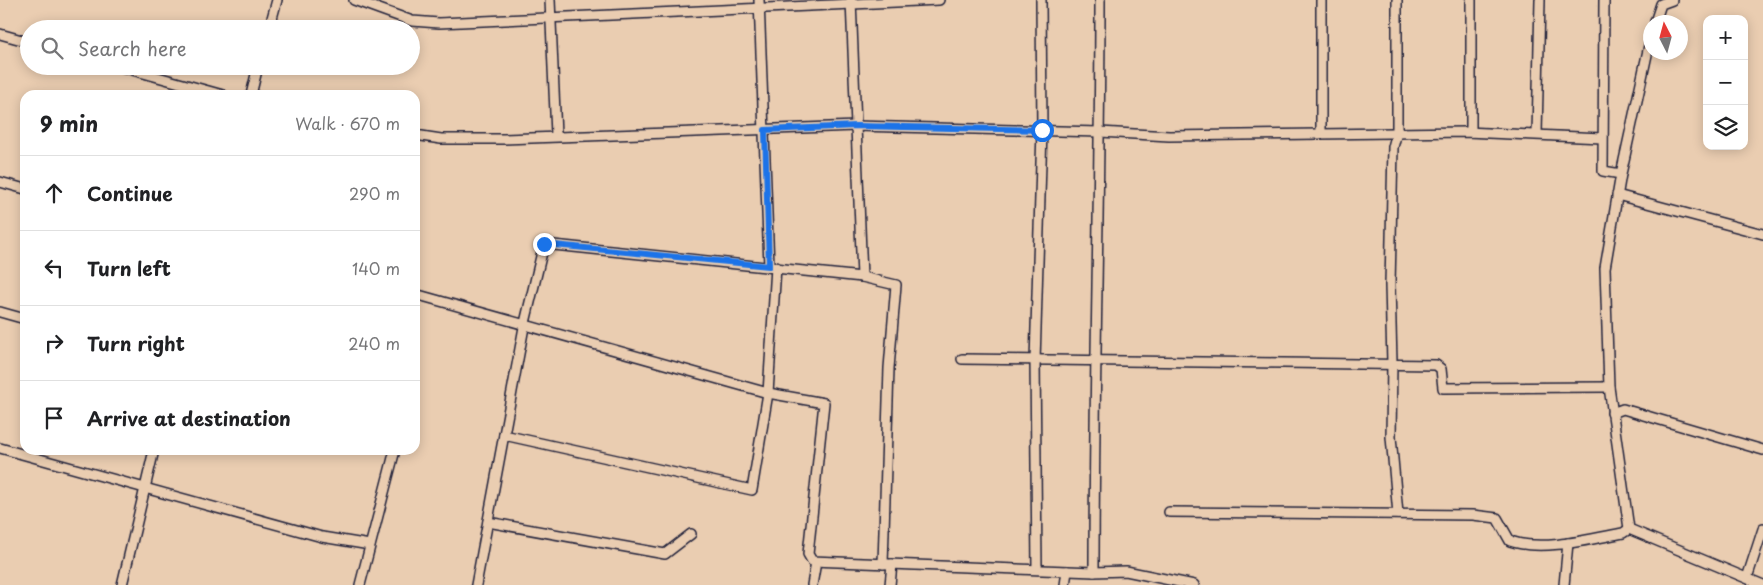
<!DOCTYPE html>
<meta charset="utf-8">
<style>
body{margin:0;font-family:"Playpen Sans",sans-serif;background:#f6f6f6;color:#202124}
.controls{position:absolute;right:15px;top:15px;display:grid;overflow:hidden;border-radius:10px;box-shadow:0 2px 12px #0003}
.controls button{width:45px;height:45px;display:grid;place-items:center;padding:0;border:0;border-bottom:1px solid #e0e0e0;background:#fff;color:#202124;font:25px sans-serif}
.compass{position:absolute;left:1643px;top:15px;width:45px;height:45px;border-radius:50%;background:#fff;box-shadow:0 2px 12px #0003;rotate:354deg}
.stop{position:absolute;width:15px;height:15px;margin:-11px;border:4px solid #1a73e8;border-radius:50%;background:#fff}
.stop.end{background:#1a73e8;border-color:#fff;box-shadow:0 1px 5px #0008}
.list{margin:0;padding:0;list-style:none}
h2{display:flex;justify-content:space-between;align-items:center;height:65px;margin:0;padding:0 20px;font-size:21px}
h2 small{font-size:16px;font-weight:400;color:#757577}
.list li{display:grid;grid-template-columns:32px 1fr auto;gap:15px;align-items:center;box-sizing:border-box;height:75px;padding:0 20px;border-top:1px solid #e0e0e0}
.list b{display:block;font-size:19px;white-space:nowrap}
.list em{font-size:16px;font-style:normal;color:#757577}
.icon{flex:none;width:28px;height:28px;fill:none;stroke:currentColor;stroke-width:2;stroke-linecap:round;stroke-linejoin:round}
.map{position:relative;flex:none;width:1763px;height:585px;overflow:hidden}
.search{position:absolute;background:#fff;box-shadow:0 2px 12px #0003;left:20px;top:20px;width:400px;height:55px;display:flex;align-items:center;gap:12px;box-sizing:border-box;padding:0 18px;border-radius:28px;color:#757577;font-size:19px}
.panel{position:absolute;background:#fff;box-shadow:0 2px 12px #0003;left:20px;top:90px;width:400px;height:365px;border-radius:15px}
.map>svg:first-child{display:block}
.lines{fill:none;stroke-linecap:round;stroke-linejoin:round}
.minor-casing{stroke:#22223b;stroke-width:12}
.minor{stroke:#eacdb1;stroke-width:9}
.route{stroke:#1a73e8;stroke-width:6}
</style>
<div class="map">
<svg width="1763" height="585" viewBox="0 0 1763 585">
<rect width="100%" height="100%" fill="#eacdb1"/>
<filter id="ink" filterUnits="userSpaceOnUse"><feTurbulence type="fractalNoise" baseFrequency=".02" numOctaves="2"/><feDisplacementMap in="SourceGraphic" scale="10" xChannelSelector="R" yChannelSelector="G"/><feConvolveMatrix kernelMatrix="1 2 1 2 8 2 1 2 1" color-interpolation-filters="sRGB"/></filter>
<g filter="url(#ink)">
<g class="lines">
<defs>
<g id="minor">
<path d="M354,0L412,21L439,23L939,0"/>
<path d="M550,0L556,135"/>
<path d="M759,0L769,266"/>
<path d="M851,0L862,277"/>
<path d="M1321,0V133"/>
<path d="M1397,0V132L1393,147L1390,285L1392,363L1391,437L1398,514"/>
<path d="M1471,0V132"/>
<path d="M1604,0L1603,171L1621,174"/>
<path d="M1655,22L1661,4L1672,0"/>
<path d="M269,29L277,0"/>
<path d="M0,34L29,42"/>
<path d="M1650,41L1621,174L1605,268L1609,387L1629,529L1763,585"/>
<path d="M118,66L223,95"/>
<path d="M251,95L258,66"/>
<path d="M1537,134L1540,0"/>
<path d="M415,135L441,139H504L856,126L1100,132L1169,136L1466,132L1602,138"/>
<path d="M0,182L25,189"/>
<path d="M1617,195L1763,234"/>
<path d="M415,294L768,393L824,403L808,554L812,561L1094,572L1126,571L1194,585"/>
<path d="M0,312L25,319"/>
<path d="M962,359L1436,365L1441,369L1443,388L1609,387"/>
<path d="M1612,413L1623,409L1763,450"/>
<path d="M504,435L752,490L768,393L776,267"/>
<path d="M0,448L322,537L370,545"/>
<path d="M1169,512L1473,515L1497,518L1510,541C1542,552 1591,539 1623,533L1629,529"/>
<path d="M488,522L665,554L691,534"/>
<path d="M1037,569L1035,361L1042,130L1041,0"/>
<path d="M1094,572C1094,382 1100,191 1100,0"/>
<path d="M1747,578L1763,529"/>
<path d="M122,585L154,450"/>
<path d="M360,585L395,450"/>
<path d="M476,585L524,327L544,244L862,277L896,285L889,368L883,564"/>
<path d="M812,585L816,562"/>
<path d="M890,585L892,564"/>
<path d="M1065,585L1067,571"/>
<path d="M1564,585L1568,543"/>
</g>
</defs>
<use href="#minor" class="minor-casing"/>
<use href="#minor" class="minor"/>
</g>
</g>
<g class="lines" filter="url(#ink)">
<path class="route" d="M544,244L769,266L765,130L856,126L1042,130"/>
</g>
</svg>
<div class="controls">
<button>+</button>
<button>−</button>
<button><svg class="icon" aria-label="layers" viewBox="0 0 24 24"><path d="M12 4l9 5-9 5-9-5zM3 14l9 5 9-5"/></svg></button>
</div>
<svg class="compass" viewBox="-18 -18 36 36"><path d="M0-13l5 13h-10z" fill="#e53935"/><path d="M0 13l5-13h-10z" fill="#757577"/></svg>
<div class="stop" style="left:1042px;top:130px"></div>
<div class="stop end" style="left:544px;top:244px"></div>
<div class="search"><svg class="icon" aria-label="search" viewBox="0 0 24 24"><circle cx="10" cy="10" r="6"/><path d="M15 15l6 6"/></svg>Search here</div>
<section class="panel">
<h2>9 min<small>Walk · 670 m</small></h2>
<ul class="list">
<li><svg class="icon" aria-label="ahead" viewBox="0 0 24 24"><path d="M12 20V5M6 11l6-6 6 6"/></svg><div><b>Continue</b></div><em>290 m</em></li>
<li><svg class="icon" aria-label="left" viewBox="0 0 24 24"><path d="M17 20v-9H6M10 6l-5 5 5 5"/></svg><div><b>Turn left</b></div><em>140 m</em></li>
<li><svg class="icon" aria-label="right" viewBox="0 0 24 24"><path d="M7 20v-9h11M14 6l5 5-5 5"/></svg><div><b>Turn right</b></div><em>240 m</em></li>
<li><svg class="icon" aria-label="arrive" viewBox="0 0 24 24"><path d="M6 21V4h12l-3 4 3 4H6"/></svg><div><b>Arrive at destination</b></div></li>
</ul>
</section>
</div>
